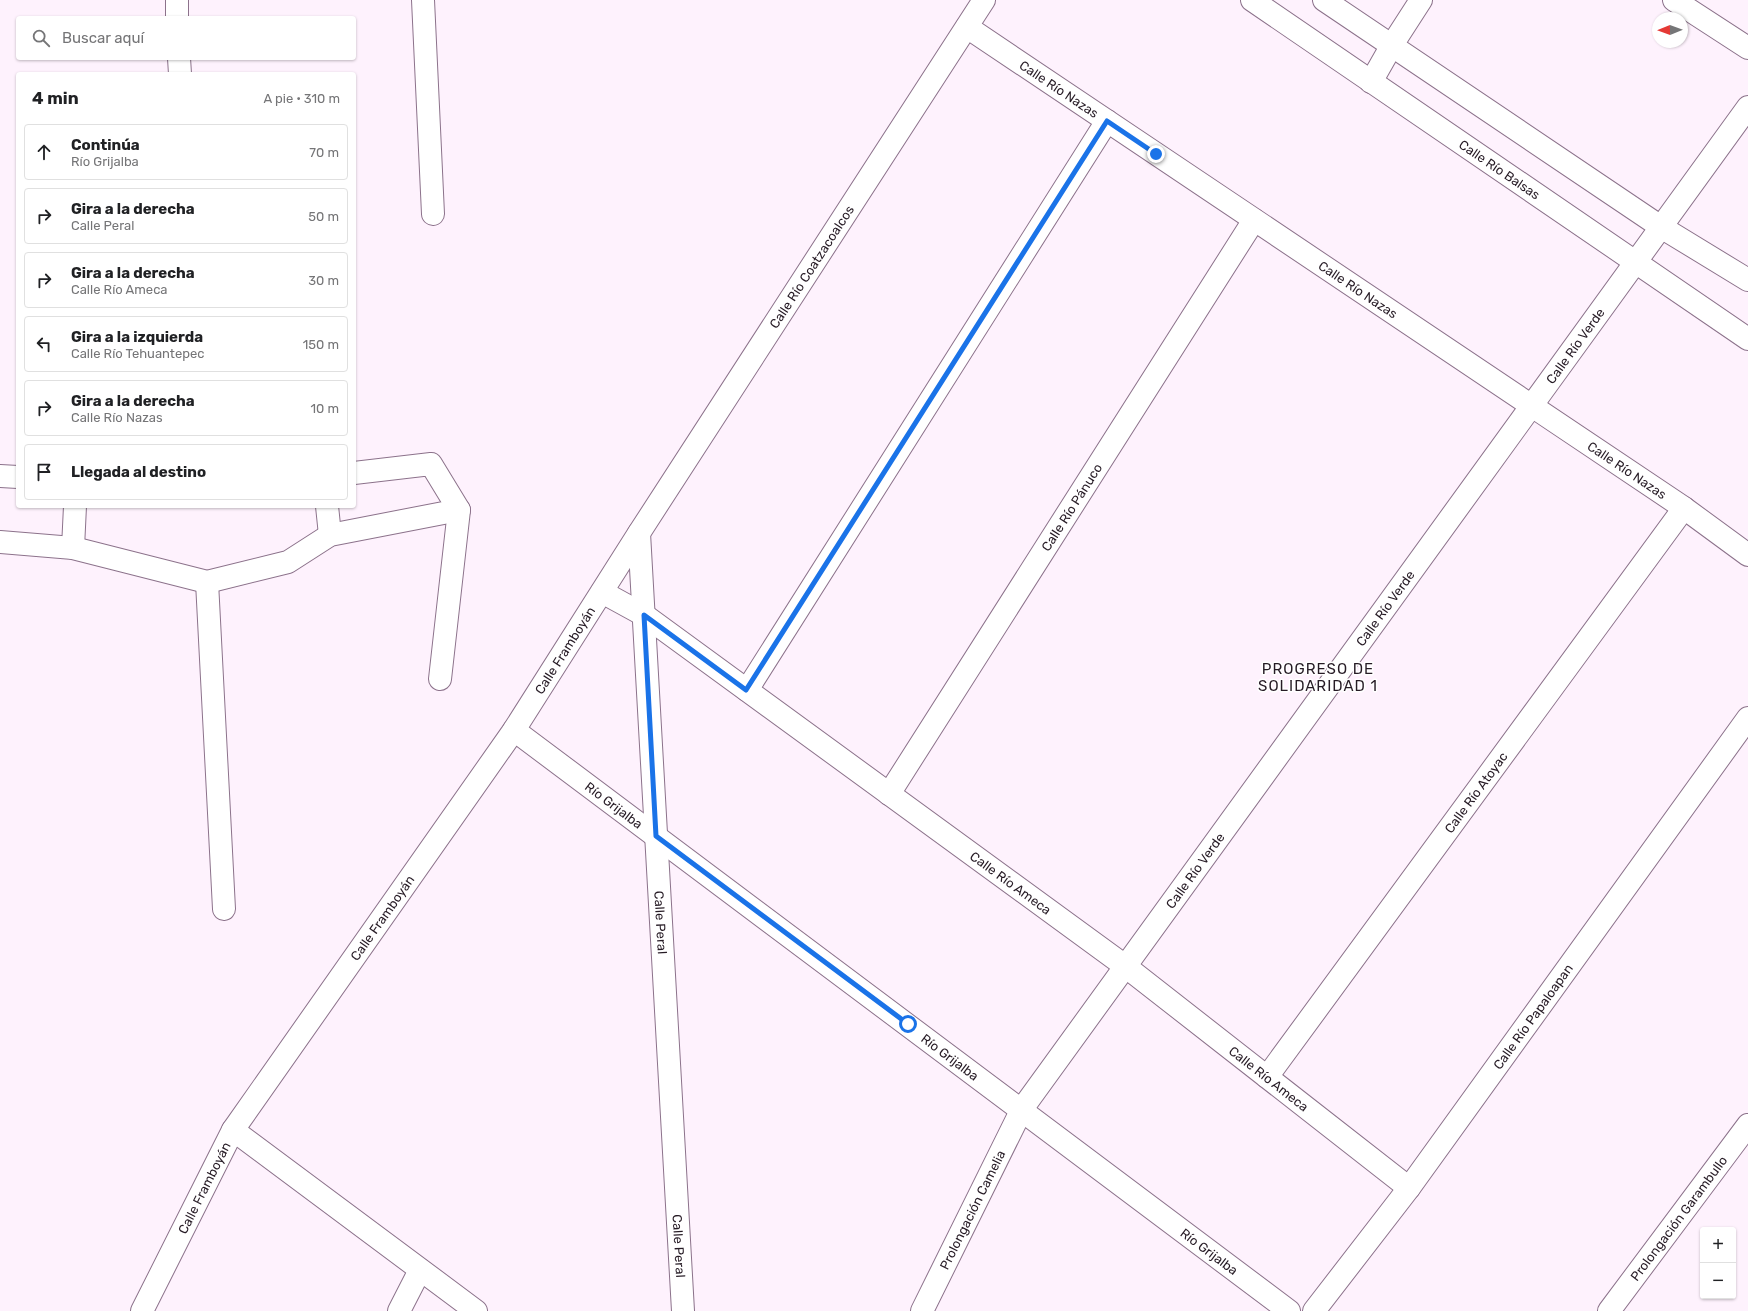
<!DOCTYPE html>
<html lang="es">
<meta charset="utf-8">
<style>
body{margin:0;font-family:Rubik,sans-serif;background:#f2f2f2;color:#202124}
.controls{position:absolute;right:12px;bottom:12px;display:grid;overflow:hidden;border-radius:4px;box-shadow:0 1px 3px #0004}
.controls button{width:36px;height:36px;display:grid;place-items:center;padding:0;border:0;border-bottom:1px solid #e0e0e0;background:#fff;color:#202124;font:20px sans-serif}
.compass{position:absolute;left:1652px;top:12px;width:36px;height:36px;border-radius:50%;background:#fff;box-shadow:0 1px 3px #0004;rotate:269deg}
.stop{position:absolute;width:12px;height:12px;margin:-9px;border:3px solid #1a73e8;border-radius:50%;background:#fff}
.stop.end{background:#1a73e8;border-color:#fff;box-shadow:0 1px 4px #0008}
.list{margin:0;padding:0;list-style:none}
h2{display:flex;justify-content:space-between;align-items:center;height:52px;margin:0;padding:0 16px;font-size:17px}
h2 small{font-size:13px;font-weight:400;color:#757577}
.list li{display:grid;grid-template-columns:26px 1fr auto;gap:12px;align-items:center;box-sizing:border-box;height:56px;margin:0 8px 8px;padding:0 8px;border:1px solid #e0e0e0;border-radius:4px}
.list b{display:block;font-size:15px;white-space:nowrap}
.list p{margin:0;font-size:13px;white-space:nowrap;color:#757577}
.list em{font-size:13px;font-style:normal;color:#757577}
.icon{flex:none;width:22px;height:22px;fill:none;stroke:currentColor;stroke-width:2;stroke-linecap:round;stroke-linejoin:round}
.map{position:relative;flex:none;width:1748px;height:1311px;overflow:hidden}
.search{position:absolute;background:#fff;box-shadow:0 1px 3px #0004;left:16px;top:16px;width:340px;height:44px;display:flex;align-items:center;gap:10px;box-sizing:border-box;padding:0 14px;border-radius:4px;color:#757577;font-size:15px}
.panel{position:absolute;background:#fff;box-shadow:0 1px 3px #0004;left:16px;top:72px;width:340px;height:436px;border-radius:4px}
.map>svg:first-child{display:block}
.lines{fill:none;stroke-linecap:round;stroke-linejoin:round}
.street-casing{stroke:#8c728b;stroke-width:24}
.secondary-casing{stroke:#8c728b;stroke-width:24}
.street{stroke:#fff;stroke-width:22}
.secondary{stroke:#fff;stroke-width:22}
.route{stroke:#1a73e8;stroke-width:5}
.labels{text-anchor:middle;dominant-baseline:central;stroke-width:3;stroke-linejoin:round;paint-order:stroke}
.street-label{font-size:13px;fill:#261b25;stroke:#fff}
.quarter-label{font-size:15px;letter-spacing:1px;fill:#261b25;stroke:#fff}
</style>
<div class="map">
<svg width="1748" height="1311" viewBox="0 0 1748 1311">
<rect width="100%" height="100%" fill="#fef2fd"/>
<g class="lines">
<defs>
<g id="street">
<path d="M177,0V18"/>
<path d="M423,0L433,214"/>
<path id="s1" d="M1252,0L1748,339"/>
<path d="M1324,0L1661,227L1748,280"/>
<path d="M1674,0L1748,48"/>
<path id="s2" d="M967,27L1684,508L1748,555"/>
<path d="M179,58L180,74"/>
<path d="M1371,82L1392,45L1421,0"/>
<path d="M354,473L431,464L459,510L440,679"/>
<path d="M0,476L18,477"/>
<path d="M327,506L330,535"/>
<path id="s3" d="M639,533L683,1311"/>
<path d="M0,542L73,548L207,582L288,562L330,535L459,510"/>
<path d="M73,548L75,506"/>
<path d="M207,582L224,909"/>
<path id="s4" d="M602,592L644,615L1125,966L1409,1188"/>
<path d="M747,690L1107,121"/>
<path id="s5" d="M514,730L1289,1311"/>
<path id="s6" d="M889,794L1254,220"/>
<path id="s7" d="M1267,1077L1684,508"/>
<path d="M233,1130L476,1311"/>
<path id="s8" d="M142,1311L233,1130L514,730L639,533L984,0"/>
<path d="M399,1311L420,1270"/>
<path id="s9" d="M1314,1311L1409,1188L1748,718"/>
</g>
<g id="secondary">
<path id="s10" d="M922,1311L1022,1109L1748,107"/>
<path id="s11" d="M1609,1311L1748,1125"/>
</g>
</defs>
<use href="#street" class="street-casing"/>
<use href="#secondary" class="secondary-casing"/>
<use href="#street" class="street"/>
<use href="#secondary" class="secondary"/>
</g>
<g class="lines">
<path class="route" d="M908,1024L656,836L644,615L746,690L1107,121L1156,154"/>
</g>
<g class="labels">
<g class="street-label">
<text stroke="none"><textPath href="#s2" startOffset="111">Calle Río Nazas</textPath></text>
<text stroke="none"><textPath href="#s1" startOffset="300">Calle Río Balsas</textPath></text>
<text stroke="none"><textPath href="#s8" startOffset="1242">Calle Río Coatzacoalcos</textPath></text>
<text stroke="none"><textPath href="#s2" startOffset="471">Calle Río Nazas</textPath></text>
<text stroke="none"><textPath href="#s10" startOffset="1168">Calle Río Verde</textPath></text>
<text stroke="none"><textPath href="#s2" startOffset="795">Calle Río Nazas</textPath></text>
<text stroke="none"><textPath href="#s6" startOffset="340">Calle Río Pánuco</textPath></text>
<text stroke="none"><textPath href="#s10" startOffset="844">Calle Río Verde</textPath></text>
<text stroke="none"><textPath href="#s8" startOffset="786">Calle Framboyán</textPath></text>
<text stroke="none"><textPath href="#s7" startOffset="353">Calle Río Atoyac</textPath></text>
<text stroke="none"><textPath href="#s5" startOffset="125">Río Grijalba</textPath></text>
<text stroke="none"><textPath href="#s10" startOffset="520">Calle Río Verde</textPath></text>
<text stroke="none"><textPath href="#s4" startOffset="502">Calle Río Ameca</textPath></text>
<text stroke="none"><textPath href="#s8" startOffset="462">Calle Framboyán</textPath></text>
<text stroke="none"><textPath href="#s3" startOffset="390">Calle Peral</textPath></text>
<text stroke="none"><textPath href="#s9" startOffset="367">Calle Río Papaloapan</textPath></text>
<text stroke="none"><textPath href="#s5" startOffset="545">Río Grijalba</textPath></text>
<text stroke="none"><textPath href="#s4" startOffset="826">Calle Río Ameca</textPath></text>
<text stroke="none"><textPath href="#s8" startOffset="138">Calle Framboyán</textPath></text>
<text stroke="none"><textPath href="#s10" startOffset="113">Prolongación Camelia</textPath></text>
<text stroke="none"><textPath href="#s11" startOffset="116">Prolongación Garambullo</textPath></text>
<text stroke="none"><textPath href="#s3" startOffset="714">Calle Peral</textPath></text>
<text stroke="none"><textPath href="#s5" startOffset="869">Río Grijalba</textPath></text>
</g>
<g class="quarter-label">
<text x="1318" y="669">PROGRESO DE<tspan x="1318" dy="17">SOLIDARIDAD 1</tspan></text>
</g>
</g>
</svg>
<div class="controls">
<button>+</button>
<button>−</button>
</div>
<svg class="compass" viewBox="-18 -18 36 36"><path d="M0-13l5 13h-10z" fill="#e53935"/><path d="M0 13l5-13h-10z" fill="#757577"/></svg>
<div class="stop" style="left:908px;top:1024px"></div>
<div class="stop end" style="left:1156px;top:154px"></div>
<div class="search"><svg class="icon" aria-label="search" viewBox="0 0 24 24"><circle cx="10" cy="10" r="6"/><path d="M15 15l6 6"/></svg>Buscar aquí</div>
<section class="panel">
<h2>4 min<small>A pie · 310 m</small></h2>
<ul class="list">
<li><svg class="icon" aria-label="ahead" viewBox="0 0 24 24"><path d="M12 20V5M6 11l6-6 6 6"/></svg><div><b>Continúa</b><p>Río Grijalba</p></div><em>70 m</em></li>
<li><svg class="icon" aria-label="right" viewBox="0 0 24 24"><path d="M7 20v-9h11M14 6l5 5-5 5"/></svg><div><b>Gira a la derecha</b><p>Calle Peral</p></div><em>50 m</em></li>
<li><svg class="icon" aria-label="right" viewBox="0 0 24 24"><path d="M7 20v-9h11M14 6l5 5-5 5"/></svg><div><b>Gira a la derecha</b><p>Calle Río Ameca</p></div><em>30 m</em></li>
<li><svg class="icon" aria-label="left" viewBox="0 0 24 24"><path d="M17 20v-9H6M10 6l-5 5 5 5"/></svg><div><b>Gira a la izquierda</b><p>Calle Río Tehuantepec</p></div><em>150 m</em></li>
<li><svg class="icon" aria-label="right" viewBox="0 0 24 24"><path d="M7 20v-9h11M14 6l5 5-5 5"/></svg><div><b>Gira a la derecha</b><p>Calle Río Nazas</p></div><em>10 m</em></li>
<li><svg class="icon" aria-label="arrive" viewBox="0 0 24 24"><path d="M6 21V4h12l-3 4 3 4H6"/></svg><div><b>Llegada al destino</b></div></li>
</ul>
</section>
</div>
